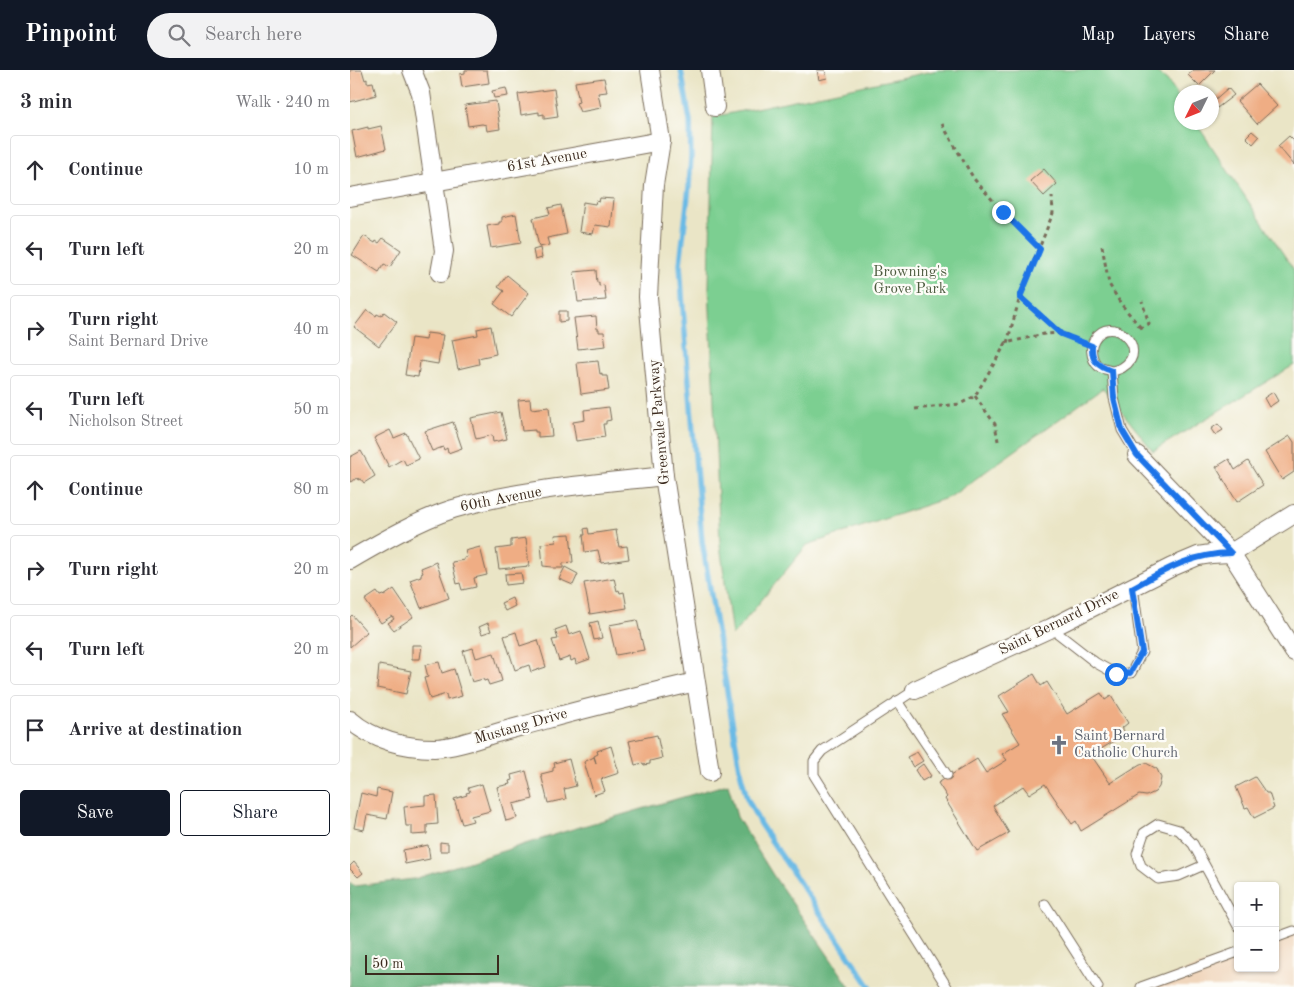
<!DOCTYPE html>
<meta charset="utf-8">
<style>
body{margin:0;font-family:"Old Standard TT",serif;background:#f2f2f3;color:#2b2b33}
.controls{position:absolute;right:15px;bottom:15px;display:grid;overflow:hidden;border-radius:5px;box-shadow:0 1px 4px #0004}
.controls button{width:45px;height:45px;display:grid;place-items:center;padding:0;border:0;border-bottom:1px solid #e1e1e2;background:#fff;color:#2b2b33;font:25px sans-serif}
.compass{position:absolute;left:824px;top:15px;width:45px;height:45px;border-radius:50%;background:#fff;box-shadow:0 1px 4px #0004;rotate:227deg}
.scale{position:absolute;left:15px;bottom:12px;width:134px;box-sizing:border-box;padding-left:5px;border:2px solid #3b2a1e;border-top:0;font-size:14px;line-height:18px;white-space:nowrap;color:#3b2a1e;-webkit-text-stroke:4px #fdfcf7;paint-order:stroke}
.stop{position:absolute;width:15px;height:15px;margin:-11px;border:4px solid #1a73e8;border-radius:50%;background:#fff}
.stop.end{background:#1a73e8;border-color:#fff;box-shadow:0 1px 5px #0008}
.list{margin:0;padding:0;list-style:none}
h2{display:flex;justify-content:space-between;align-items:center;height:65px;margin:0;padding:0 20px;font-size:21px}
h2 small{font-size:16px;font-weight:400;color:#7c7c81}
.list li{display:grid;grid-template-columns:32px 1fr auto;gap:15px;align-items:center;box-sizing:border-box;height:70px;margin:0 10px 10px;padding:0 10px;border:1px solid #e1e1e2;border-radius:5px}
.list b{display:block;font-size:19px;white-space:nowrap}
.list p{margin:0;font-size:16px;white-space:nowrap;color:#7c7c81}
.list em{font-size:16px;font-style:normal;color:#7c7c81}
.actions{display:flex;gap:10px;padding:15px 20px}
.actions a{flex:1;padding:11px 0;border:1px solid #111827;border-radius:5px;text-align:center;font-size:18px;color:#111827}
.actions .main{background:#111827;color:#fff}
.icon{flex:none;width:28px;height:28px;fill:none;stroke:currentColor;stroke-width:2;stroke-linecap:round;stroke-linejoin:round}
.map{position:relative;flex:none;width:944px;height:917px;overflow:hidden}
header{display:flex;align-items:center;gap:30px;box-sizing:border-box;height:70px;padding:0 25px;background:#111827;color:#fff}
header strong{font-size:24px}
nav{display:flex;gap:28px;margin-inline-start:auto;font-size:18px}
.search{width:350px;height:45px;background:#f2f2f3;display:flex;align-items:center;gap:12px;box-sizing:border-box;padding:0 18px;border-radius:28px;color:#7c7c81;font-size:19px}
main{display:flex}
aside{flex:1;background:#fff}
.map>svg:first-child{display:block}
.built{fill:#f0d6bc}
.green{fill:#7ccf91;stroke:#5c7c58}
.forest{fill:#65b27b;stroke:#506e4c}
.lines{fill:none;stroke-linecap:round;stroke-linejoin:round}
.stream{stroke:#6abae5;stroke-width:5.5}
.building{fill:#efad84}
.service-casing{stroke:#786b59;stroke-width:11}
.minor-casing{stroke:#786b59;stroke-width:20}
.path{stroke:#786b59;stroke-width:3;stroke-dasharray:4 4;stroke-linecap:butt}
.service{stroke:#fff;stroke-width:9}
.minor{stroke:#fff;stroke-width:18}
.route{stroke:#1a73e8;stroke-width:6}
.labels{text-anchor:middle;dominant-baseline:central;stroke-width:4.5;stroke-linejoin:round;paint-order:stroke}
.street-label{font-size:15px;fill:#3b2a1e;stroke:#fdfcf7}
.park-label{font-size:15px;fill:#4e5c40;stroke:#fdfcf7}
.worship-label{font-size:15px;fill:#5b616d;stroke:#fdfcf7;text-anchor:start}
</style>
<header>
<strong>Pinpoint</strong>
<div class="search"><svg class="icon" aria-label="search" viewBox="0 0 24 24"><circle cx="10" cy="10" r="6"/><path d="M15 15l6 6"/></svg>Search here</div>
<nav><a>Map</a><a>Layers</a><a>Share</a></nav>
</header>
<main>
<aside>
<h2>3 min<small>Walk · 240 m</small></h2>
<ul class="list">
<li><svg class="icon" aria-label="ahead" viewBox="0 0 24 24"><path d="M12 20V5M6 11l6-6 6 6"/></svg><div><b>Continue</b></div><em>10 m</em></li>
<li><svg class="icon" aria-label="left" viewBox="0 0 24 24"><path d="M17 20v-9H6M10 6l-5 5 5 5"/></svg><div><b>Turn left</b></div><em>20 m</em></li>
<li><svg class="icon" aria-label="right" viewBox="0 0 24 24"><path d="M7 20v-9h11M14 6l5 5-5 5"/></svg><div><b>Turn right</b><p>Saint Bernard Drive</p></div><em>40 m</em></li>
<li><svg class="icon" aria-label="left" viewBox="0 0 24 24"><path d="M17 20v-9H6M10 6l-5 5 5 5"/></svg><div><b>Turn left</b><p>Nicholson Street</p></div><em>50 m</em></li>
<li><svg class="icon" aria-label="ahead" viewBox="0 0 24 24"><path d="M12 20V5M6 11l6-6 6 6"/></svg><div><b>Continue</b></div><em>80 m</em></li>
<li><svg class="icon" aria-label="right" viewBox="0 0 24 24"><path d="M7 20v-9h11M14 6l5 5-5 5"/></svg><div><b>Turn right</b></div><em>20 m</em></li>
<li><svg class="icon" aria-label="left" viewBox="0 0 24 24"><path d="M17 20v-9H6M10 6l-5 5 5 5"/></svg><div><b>Turn left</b></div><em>20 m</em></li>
<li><svg class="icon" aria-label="arrive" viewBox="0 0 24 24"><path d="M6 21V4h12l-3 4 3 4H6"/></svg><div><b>Arrive at destination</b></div></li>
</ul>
<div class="actions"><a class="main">Save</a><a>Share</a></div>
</aside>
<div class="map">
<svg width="944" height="917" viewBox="0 0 944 917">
<rect width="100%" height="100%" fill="#fdfcf7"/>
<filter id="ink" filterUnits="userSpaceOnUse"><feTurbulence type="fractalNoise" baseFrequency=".02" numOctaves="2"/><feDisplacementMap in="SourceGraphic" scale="10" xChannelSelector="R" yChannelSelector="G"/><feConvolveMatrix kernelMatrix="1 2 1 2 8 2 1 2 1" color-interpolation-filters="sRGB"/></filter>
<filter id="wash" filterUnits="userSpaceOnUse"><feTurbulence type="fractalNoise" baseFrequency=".0096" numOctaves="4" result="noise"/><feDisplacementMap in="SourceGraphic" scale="20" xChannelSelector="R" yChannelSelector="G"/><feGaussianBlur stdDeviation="1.12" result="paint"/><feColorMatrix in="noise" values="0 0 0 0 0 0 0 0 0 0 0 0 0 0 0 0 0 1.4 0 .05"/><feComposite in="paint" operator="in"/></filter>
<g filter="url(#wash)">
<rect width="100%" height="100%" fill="#eae5c6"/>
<path class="built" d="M944,861V917H791L888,882V898H925V868Z"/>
<path class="green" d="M588,0H804L817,10L831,31L832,52L846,53L944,200V295L803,381L753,318L600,427L457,475L382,566L370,474L359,216L363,47Z"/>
<path class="forest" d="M378,714L387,747L423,805L500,917H0V812L4,816L64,809L223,759Z"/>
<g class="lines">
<path class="stream" d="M331,0L340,51L341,87L339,117L330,194L333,239L352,471L391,705L397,728L410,754L520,917"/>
</g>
<g id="blocks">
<g class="building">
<path d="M0,0H12L15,10L17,9V13L23,12L26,25L0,32Z"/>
<path d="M115,0H137L139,13L112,17L110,4L115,3Z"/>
<path d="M467,0H475L477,8L469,10Z"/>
<path d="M844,0H865L849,16L838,5Z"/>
<path d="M254,8L257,22L248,23L251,38L230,42L226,33L229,32L225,12Z"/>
<path d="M907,14L927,36L907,54L887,31Z"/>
<path d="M156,18L158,26L144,28L142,21Z"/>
<path d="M878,18L884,25L867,38L862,32Z"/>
<path d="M204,19L208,47L194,49V44L189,45V42L171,45L168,24Z"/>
<path d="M146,31L150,59L137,61L136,55L132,54L118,56L115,35Z"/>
<path d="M31,56L36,79L7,87L2,61L18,57V59Z"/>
<path d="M902,61L909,67L903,74L896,67Z"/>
<path d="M939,66L944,71V95L928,76Z"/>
<path d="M694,99L707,114L694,126L680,111Z"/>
<path d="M250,128L264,129L261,157L245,155L243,164L229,162L233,132L245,134L246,131L249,132Z"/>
<path d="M211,135L217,164L197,168L199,175L189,177L183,148L200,144L198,138Z"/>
<path d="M166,144L171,173L141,178L137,156L149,154V152H152V147Z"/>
<path d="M14,166L25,173L26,171L29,173L33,168L51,180L40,197L34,194L29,202L2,185Z"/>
<path d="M190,178L192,188L185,190L183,180Z"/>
<path d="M246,200L247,213L249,212V216L254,215L256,230L228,232L224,202Z"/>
<path d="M157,205L179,223L161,247L144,234L154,221L148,217Z"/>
<path d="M17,240L26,246L27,244L31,246L34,242L47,252L29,276L4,257Z"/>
<path d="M209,241H217V251L209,252Z"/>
<path d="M246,246L247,259H249V262H254L256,276L228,279L224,248Z"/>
<path d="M141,256L146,284L128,288L129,294L108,299L102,270L128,265L127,259Z"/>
<path d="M77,263L93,265L88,294L70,291L68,307L55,305L61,268L76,270Z"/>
<path d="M248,291L250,304L252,303V306H257L259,320L231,324L227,293Z"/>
<path d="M923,322L928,331L919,337L914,328Z"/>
<path d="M180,329L181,339L199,337L202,366L188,367V362H185V360L172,361L168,330Z"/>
<path d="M259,337L261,350L256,351V354H253L255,367L226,371L223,352L235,350L234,340Z"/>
<path d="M151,342L157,369L143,372L142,365L126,369L121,348Z"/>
<path d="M103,352L112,378L98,383L97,378L94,380L93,377L82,381L76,367L77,366L75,361Z"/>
<path d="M868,354L873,360L865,365L861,359Z"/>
<path d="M40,360L44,368L56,363L69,389L56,395L53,389L39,397L24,368Z"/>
<path d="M940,366L944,372V402L932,410L915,382Z"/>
<path d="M11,381L25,406L14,413L11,409L9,410L8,408L0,412V387Z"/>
<path d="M879,389L885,400L898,391L913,415L887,432L866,397Z"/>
<path d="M238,458L239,464L266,460L269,477L277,476L279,489L251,493L248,480L235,482L233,465H235L234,459Z"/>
<path d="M220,464L223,492L213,493V498H203L202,497L193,496L191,474L206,472L205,465Z"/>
<path d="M176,468L179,496L149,499L146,479L161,477V470Z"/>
<path d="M130,477L137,505L124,508L126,517L112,520L110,513L107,514L102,492L114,490V488L117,487L115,481Z"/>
<path d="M86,492L99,528L71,538L60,510L71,506V504L73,503L71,498Z"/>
<path d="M215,497L228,504L223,515L209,509Z"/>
<path d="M171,503L173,513L156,515L155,504Z"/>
<path d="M264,508L267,521L269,520L270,523L274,522L277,538L240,544L234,513Z"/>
<path d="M44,519L63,547L44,560L38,553L44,549L42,546L31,553L15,530L27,522L30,526L33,525L34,526Z"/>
<path d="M162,528L165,536L155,541L151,533Z"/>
<path d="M2,545L17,562L0,577V547Z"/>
<path d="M287,550L294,580L266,585L259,555Z"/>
<path d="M248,551L252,568L244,570L240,553Z"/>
<path d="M138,553L141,561L132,564L129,557Z"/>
<path d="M216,556L219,565L231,561L240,589L226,594L225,589L221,591L220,587L209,591L202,570L208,569L205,560Z"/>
<path d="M166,562L170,576L188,570L196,597L181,602L179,595L165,600L154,566Z"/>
<path d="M62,575H72L70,589H62Z"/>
<path d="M123,578L126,588L144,583L152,611L139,615L137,610L134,611L133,609L122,612L113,581Z"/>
<path d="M89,592L92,603L104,599L112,626L97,630L96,624L80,629L74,608L78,607L75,595Z"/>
<path d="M29,595L61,601L56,624L27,618Z"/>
<path d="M684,604L691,616L697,612L717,644L751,623L755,630L761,626L778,653L772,658L776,664L741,685L760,713L790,694L796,693L807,699L811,708L809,717L805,722L796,726L789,725L731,761L726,751L722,754L695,714L679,724L673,716L643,736L659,763L627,781L595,729L597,727L588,713L627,689L636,703L657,690L652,684L670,673L652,644L659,642L649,626Z"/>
<path d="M307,665L312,688L300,691V694L294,695L293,693L285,695L279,671Z"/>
<path d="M261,676L269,703L251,709L255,721L244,725L234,692L244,687L246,693L244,686L248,684L247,681Z"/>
<path d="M567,682L573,691L563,697L557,687Z"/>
<path d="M219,689L226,716L214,719L216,729L198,733L191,704L203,701V698L205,697L204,693Z"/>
<path d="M573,694L581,706L572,711L565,700Z"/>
<path d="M176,701L183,729L163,734L167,748L156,751L147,717L160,714L159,711L162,710L161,705Z"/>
<path d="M905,707L916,723H919L924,738L904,748L898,737L895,738L886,717Z"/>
<path d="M132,714L140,741L121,746L123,751L112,754L104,729L117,725L116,723L120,722L118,718Z"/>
<path d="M27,719L42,722L37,749L17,745L14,760L4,758L11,723L26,727Z"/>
<path d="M86,725L88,754L77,755V764L62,765V756H56L54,737L75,735V726Z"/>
<path d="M90,772L98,773V781H90Z"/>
<path d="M78,775L80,789L55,794L53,780Z"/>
<path d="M4,792L13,803L8,807L0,799V796Z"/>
</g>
</g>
</g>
<g filter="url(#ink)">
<use href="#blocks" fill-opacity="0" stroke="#786b59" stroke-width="1"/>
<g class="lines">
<defs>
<g id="service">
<path d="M762,301C759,300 754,299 751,298C742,293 739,279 744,270C761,241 801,280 773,297C771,299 766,300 762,301L764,328L772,360L787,385"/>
<path d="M701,558L746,593L766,604L781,603L792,582L783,517"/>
<path d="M565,620L472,681L464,691V705L597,917"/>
<path d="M547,631L597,705"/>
<path d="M854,795L829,806L808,809L791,796L787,784L794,763L808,754L829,760L843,774L888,856"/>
<path d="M695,834L748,917"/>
<path d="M925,868L944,861"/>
<path d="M791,917L888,882"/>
</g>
<g id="minor">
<path d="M62,0L71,23L94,181L90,203"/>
<path d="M300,0L311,71L304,115L298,227L314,406L360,702"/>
<path d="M360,0L365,37"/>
<path d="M0,127L311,71"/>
<path d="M787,385L881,483L944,582"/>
<path d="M0,490C31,472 69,450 103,439C170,419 243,414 314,406"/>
<path d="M565,620L701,558L822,497L848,486L861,484L881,483L944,444"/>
<path d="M0,650C23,670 55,678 84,678C105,677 124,670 143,664C160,659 177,655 194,650C244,636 295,624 345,612"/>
</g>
</defs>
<use href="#service" class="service-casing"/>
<use href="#minor" class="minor-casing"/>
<g class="path">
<path d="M592,54L624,109L653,142L690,179"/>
<path d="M752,176L759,214L771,234L791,258"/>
<path d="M670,227L703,143L702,126"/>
<path d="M790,258L799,254L792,231"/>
<path d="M657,273L670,227L711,263"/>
<path d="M625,326L645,354L648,371"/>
<path d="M565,339L610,334L625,326L656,273L694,264L711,263L730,271"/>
</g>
<use href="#service" class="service"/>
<use href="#minor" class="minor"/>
</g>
</g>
<g class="lines" filter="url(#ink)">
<path class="route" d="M653,142L690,179L670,227L711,264L742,276C741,291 749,297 762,301L764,328L772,360L787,385L881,483C841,484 817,499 782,518L792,582L780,603L766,604"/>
</g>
<defs>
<symbol id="church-bare" viewBox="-9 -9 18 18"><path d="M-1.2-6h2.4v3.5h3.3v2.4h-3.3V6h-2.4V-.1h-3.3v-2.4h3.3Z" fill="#6b7280" stroke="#fdfcf7" stroke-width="2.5" paint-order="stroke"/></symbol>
</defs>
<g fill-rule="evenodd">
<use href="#church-bare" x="695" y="661" width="28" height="28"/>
</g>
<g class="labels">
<g class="street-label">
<text transform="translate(197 91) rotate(-10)">61st Avenue</text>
<text transform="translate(310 352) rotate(-95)">Greenvale Parkway</text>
<text transform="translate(151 430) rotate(-11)">60th Avenue</text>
<text transform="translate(709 553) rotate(-26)">Saint Bernard Drive</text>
<text transform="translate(171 657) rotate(-16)">Mustang Drive</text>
</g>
<g class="park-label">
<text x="560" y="202">Browning's<tspan x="560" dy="17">Grove Park</tspan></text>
</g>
<g class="worship-label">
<text x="724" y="666">Saint Bernard<tspan x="724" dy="17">Catholic Church</tspan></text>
</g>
</g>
</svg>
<div class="controls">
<button>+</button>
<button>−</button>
</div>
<svg class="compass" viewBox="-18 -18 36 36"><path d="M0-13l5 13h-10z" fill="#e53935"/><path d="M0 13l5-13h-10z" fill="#7c7c81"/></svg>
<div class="scale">50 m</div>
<div class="stop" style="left:766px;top:604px"></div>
<div class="stop end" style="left:653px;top:142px"></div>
</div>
</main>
